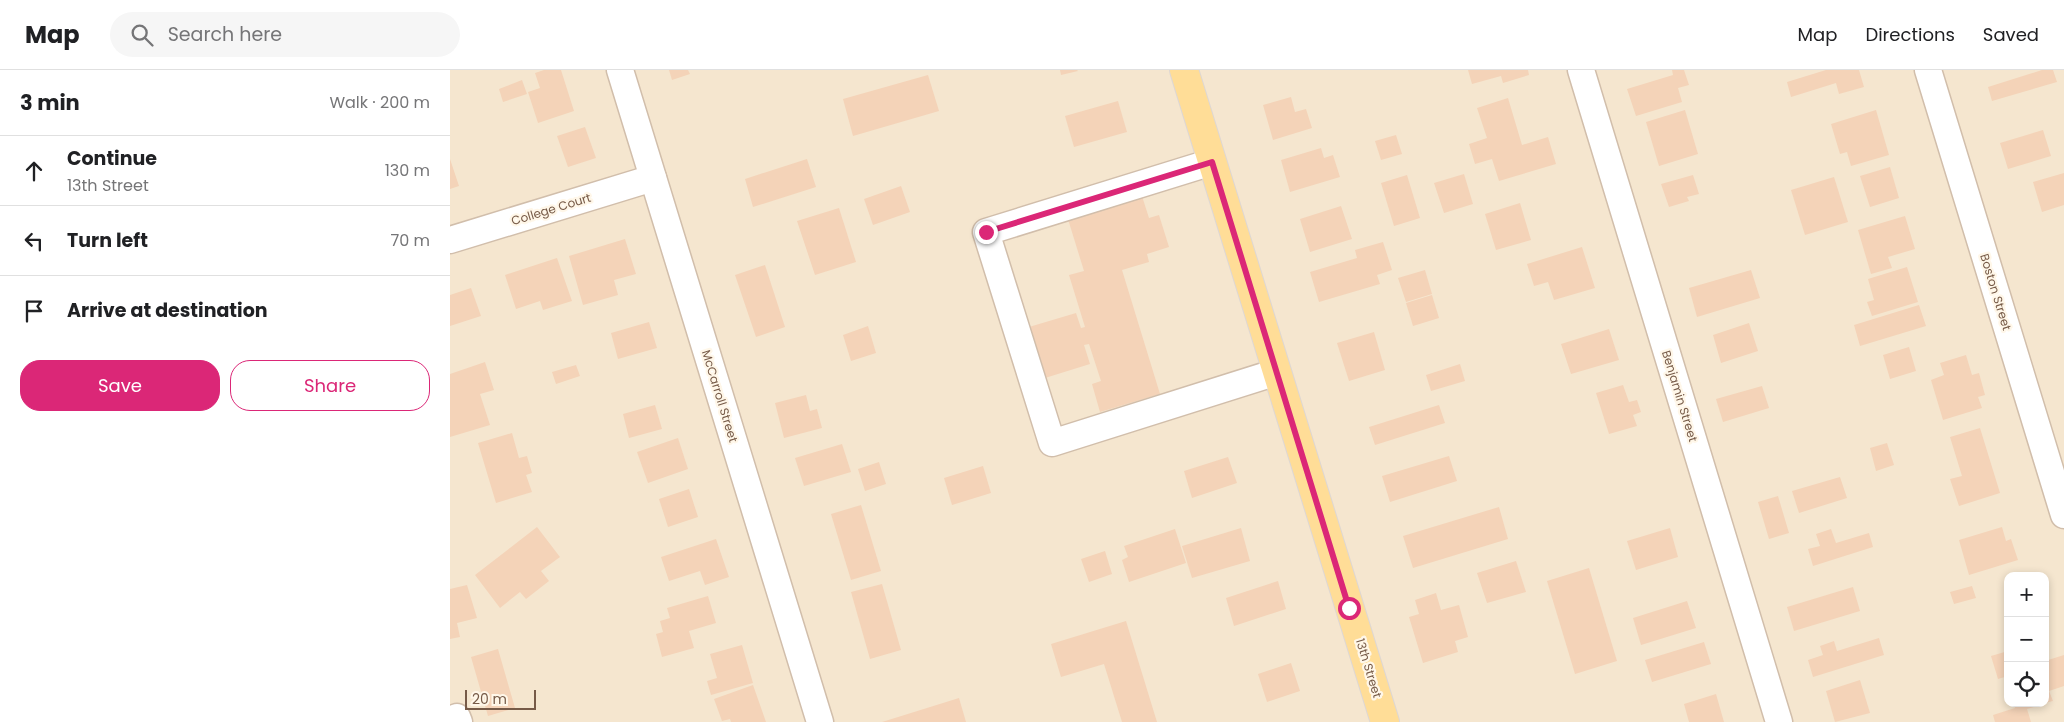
<!DOCTYPE html>
<meta charset="utf-8">
<style>
body{margin:0;font-family:Poppins,sans-serif;background:#f6f6f6;color:#202124}
.controls{position:absolute;right:15px;bottom:15px;display:grid;overflow:hidden;border-radius:10px;box-shadow:0 2px 8px #0003}
.controls button{width:45px;height:45px;display:grid;place-items:center;padding:0;border:0;border-bottom:1px solid #e0e0e0;background:#fff;color:#202124;font:25px sans-serif}
.scale{position:absolute;left:15px;bottom:12px;width:71px;box-sizing:border-box;padding-left:5px;border:2px solid #765a47;border-top:0;font-size:14px;line-height:18px;white-space:nowrap;color:#765a47;-webkit-text-stroke:4px #fff7e9;paint-order:stroke}
.stop{position:absolute;width:15px;height:15px;margin:-11px;border:4px solid #db2777;border-radius:50%;background:#fff}
.stop.end{background:#db2777;border-color:#fff;box-shadow:0 1px 5px #0008}
.list{margin:0;padding:0;list-style:none}
h2{display:flex;justify-content:space-between;align-items:center;height:65px;margin:0;padding:0 20px;font-size:21px}
h2 small{font-size:16px;font-weight:400;color:#757577}
.list li{display:grid;grid-template-columns:32px 1fr auto;gap:15px;align-items:center;box-sizing:border-box;height:70px;padding:0 20px;border-top:1px solid #e0e0e0}
.list b{display:block;font-size:19px;white-space:nowrap}
.list p{margin:0;font-size:16px;white-space:nowrap;color:#757577}
.list em{font-size:16px;font-style:normal;color:#757577}
.actions{display:flex;gap:10px;padding:15px 20px}
.actions a{flex:1;padding:11px 0;border:1px solid #db2777;border-radius:20px;text-align:center;font-size:18px;color:#db2777}
.actions .main{background:#db2777;color:#fff}
.icon{flex:none;width:28px;height:28px;fill:none;stroke:currentColor;stroke-width:2;stroke-linecap:round;stroke-linejoin:round}
.map{position:relative;flex:none;width:1614px;height:652px;overflow:hidden}
header{display:flex;align-items:center;gap:30px;box-sizing:border-box;height:70px;padding:0 25px;background:#fff;border-bottom:1px solid #e0e0e0}
header strong{font-size:24px}
nav{display:flex;gap:28px;margin-inline-start:auto;font-size:18px}
.search{width:350px;height:45px;background:#f6f6f6;display:flex;align-items:center;gap:12px;box-sizing:border-box;padding:0 18px;border-radius:28px;color:#757577;font-size:19px}
main{display:flex}
aside{flex:1;background:#fff}
.map>svg:first-child{display:block}
.residential{fill:#f5e6cf;fill-rule:evenodd}
.building{fill:#f4d3b8}
.lines{fill:none;stroke-linecap:round;stroke-linejoin:round}
.minor-casing{stroke:#d1beab;stroke-width:29}
.major-casing{stroke:#ded7d3;stroke-width:30}
.minor{stroke:#fff;stroke-width:26}
.major{stroke:#ffdd97;stroke-width:28}
.route{stroke:#db2777;stroke-width:6}
.labels{text-anchor:middle;dominant-baseline:central;stroke-width:4.5;stroke-linejoin:round;paint-order:stroke}
.street-label{font-size:12px;fill:#765a47;stroke:#fff7e9}
</style>
<header>
<strong>Map</strong>
<div class="search"><svg class="icon" aria-label="search" viewBox="0 0 24 24"><circle cx="10" cy="10" r="6"/><path d="M15 15l6 6"/></svg>Search here</div>
<nav><a>Map</a><a>Directions</a><a>Saved</a></nav>
</header>
<main>
<aside>
<h2>3 min<small>Walk · 200 m</small></h2>
<ul class="list">
<li><svg class="icon" aria-label="ahead" viewBox="0 0 24 24"><path d="M12 20V5M6 11l6-6 6 6"/></svg><div><b>Continue</b><p>13th Street</p></div><em>130 m</em></li>
<li><svg class="icon" aria-label="left" viewBox="0 0 24 24"><path d="M17 20v-9H6M10 6l-5 5 5 5"/></svg><div><b>Turn left</b></div><em>70 m</em></li>
<li><svg class="icon" aria-label="arrive" viewBox="0 0 24 24"><path d="M6 21V4h12l-3 4 3 4H6"/></svg><div><b>Arrive at destination</b></div></li>
</ul>
<div class="actions"><a class="main">Save</a><a>Share</a></div>
</aside>
<div class="map">
<svg width="1614" height="652" viewBox="0 0 1614 652">
<rect width="100%" height="100%" fill="#fdf4e1"/>
<path class="residential" d="M0,0H1614V652H0ZM1558,506H1595V633H1558Z"/>
<g class="building">
<path d="M94,0H111L124,41L88,53L78,22L90,18L85,3Z"/>
<path d="M219,0H238L240,4L222,10Z"/>
<path d="M610,0H627L628,1L611,5Z"/>
<path d="M1018,0H1078L1079,5L1053,13L1051,6L1022,14Z"/>
<path d="M1222,0H1234L1239,15L1228,18L1232,32L1186,46L1177,19L1223,5Z"/>
<path d="M1376,0H1409L1414,17L1389,24L1386,13L1341,27L1337,12Z"/>
<path d="M1592,0H1603L1607,12L1542,31L1538,17Z"/>
<path d="M478,5L489,41L403,66L393,29Z"/>
<path d="M72,10L77,24L53,32L49,19Z"/>
<path d="M841,27L845,42L856,39L862,58L823,70L813,35Z"/>
<path d="M1058,28L1072,75L1098,67L1106,94L1049,111L1042,89L1025,94L1019,74L1037,68L1027,38Z"/>
<path d="M668,31L677,62L624,77L615,46Z"/>
<path d="M1235,40L1248,84L1209,96L1196,52Z"/>
<path d="M1426,40L1439,85L1401,96L1397,82L1390,84L1381,54Z"/>
<path d="M135,57L146,88L118,97L107,66Z"/>
<path d="M1593,60L1601,86L1558,99L1550,73Z"/>
<path d="M946,65L952,84L931,90L925,71Z"/>
<path d="M871,78L874,88L883,85L890,107L840,122L831,90Z"/>
<path d="M0,89L9,116L0,119Z"/>
<path d="M357,89L366,117L303,137L295,109Z"/>
<path d="M1440,97L1449,128L1420,137L1410,106Z"/>
<path d="M1614,103V135L1592,142L1583,112Z"/>
<path d="M1014,104L1023,134L994,143L984,113Z"/>
<path d="M957,105L970,148L944,156L931,113Z"/>
<path d="M1243,105L1249,124L1237,127L1239,131L1219,137L1211,114Z"/>
<path d="M1384,107L1398,152L1355,165L1341,120Z"/>
<path d="M451,116L460,142L423,155L414,129Z"/>
<path d="M691,123L699,148L709,145L719,177L697,184L699,192L672,200L710,324L650,342L642,314L651,311L639,274L634,275L640,294L595,308L579,257L626,243L631,258L635,257L619,205L634,201L617,146Z"/>
<path d="M1070,133L1081,170L1046,180L1035,144Z"/>
<path d="M891,136L902,169L860,182L850,149Z"/>
<path d="M389,138L406,192L365,205L347,151Z"/>
<path d="M1455,146L1465,179L1438,187L1442,198L1421,204L1408,160Z"/>
<path d="M175,169L186,204L164,210L168,225L133,235L119,186Z"/>
<path d="M933,172L942,200L927,205L930,214L869,232L860,202L907,188L905,180Z"/>
<path d="M1132,177L1145,218L1104,230L1098,212L1084,216L1077,194Z"/>
<path d="M107,188L122,231L93,240L90,231L66,239L55,205Z"/>
<path d="M315,195L335,257L306,267L285,205Z"/>
<path d="M1457,197L1468,232L1422,246L1417,232L1424,230L1418,209Z"/>
<path d="M975,200L982,224L956,232L948,208Z"/>
<path d="M1301,200L1310,228L1247,247L1239,218Z"/>
<path d="M21,218L31,246L0,256V225Z"/>
<path d="M982,225L989,248L963,256L956,233Z"/>
<path d="M1469,235L1476,256L1410,276L1404,255Z"/>
<path d="M199,252L207,278L168,289L161,263Z"/>
<path d="M1299,253L1308,281L1271,293L1263,265Z"/>
<path d="M418,256L426,283L401,291L393,265Z"/>
<path d="M1159,259L1169,290L1121,304L1111,274Z"/>
<path d="M924,262L935,300L899,311L887,273Z"/>
<path d="M1459,277L1466,301L1440,309L1433,285Z"/>
<path d="M1516,285L1522,305L1529,303L1535,325L1528,327L1532,338L1493,350L1481,310L1494,305L1490,293Z"/>
<path d="M35,292L44,320L30,324L40,355L0,367V304Z"/>
<path d="M1010,294L1015,311L981,321L976,305Z"/>
<path d="M126,295L130,306L106,314L102,302Z"/>
<path d="M1173,315L1179,332L1187,330L1191,342L1183,345L1187,356L1159,364L1146,323Z"/>
<path d="M1312,316L1319,338L1273,352L1266,329Z"/>
<path d="M356,325L360,341L367,339L372,358L334,368L325,333Z"/>
<path d="M205,335L212,359L179,368L173,344Z"/>
<path d="M989,335L995,353L925,375L919,357Z"/>
<path d="M1530,358L1550,423L1509,436L1500,409L1512,406L1500,367Z"/>
<path d="M62,363L69,388L77,386L82,403L76,405L82,422L46,433L28,373Z"/>
<path d="M228,368L238,399L198,413L187,382Z"/>
<path d="M1437,373L1444,395L1426,401L1420,378Z"/>
<path d="M392,374L401,402L354,416L345,388Z"/>
<path d="M999,386L1007,411L940,432L932,406Z"/>
<path d="M778,387L787,413L742,428L734,401Z"/>
<path d="M429,392L436,414L415,421L408,399Z"/>
<path d="M533,396L541,423L502,435L494,408Z"/>
<path d="M1390,407L1397,428L1349,443L1342,421Z"/>
<path d="M239,419L248,447L218,457L209,429Z"/>
<path d="M1328,426L1339,463L1319,469L1308,432Z"/>
<path d="M411,435L431,501L401,510L381,444Z"/>
<path d="M1049,437L1058,469L963,498L953,466Z"/>
<path d="M87,457L110,487L91,501L99,511L76,529L70,522L50,538L25,505Z"/>
<path d="M1552,457L1556,471L1561,469L1568,490L1519,505L1509,470Z"/>
<path d="M791,458L800,491L742,508L732,476Z"/>
<path d="M1220,458L1228,487L1186,500L1177,471Z"/>
<path d="M725,459L736,493L679,512L672,490L678,487L674,476Z"/>
<path d="M1381,459L1386,473L1419,463L1423,477L1363,496L1358,479L1370,476L1366,464Z"/>
<path d="M266,469L279,507L255,515L250,501L219,511L211,487Z"/>
<path d="M655,481L662,504L639,512L631,489Z"/>
<path d="M1066,491L1076,522L1037,533L1027,503Z"/>
<path d="M1139,498L1167,591L1125,604L1097,511Z"/>
<path d="M828,511L836,539L784,556L776,528Z"/>
<path d="M432,514L451,580L420,589L401,522Z"/>
<path d="M17,515L27,548L7,553L10,567L0,569V519Z"/>
<path d="M1522,516L1526,528L1504,534L1500,522Z"/>
<path d="M1403,517L1410,541L1344,561L1337,537Z"/>
<path d="M986,523L991,540L1009,535L1018,567L1005,571L1008,582L973,593L959,547L969,544L965,530Z"/>
<path d="M258,526L266,553L239,561L244,578L212,587L206,564L213,562L210,551L220,548L217,538Z"/>
<path d="M1237,531L1246,558L1191,575L1183,548Z"/>
<path d="M676,551L707,652H672L654,594L611,607L601,574Z"/>
<path d="M1429,568L1434,585L1363,607L1358,590L1373,585L1370,576L1384,571L1387,581Z"/>
<path d="M1254,572L1261,594L1202,612L1195,590Z"/>
<path d="M292,575L303,613L261,625L257,611L267,608L260,584Z"/>
<path d="M48,579L65,638L38,646L21,587Z"/>
<path d="M1558,581V606L1548,609L1541,586Z"/>
<path d="M1614,585V616L1599,621L1603,631L1595,633V591Z"/>
<path d="M841,593L850,621L817,632L808,604Z"/>
<path d="M1410,610L1420,643L1385,652L1376,621Z"/>
<path d="M303,615L316,652H281L280,649L272,651L264,629Z"/>
<path d="M1266,624L1274,652H1239L1234,634Z"/>
<path d="M509,628L516,652H432Z"/>
<path d="M1564,633H1594V634L1577,639L1581,652H1545L1543,645L1565,638Z"/>
</g>
<g class="lines">
<defs>
<g id="minor">
<path d="M170,0L370,652"/>
<path d="M1131,0L1329,652"/>
<path d="M1478,0L1614,445"/>
<path d="M762,92L536,162L602,373L827,302"/>
<path d="M0,170L203,108"/>
<path d="M0,650L7,647L9,652"/>
</g>
<path id="major" d="M734,0L935,652"/>
</defs>
<use href="#minor" class="minor-casing"/>
<use href="#major" class="major-casing"/>
<use href="#minor" class="minor"/>
<use href="#major" class="major"/>
</g>
<g class="lines">
<path class="route" d="M536,162L762,92L899,538"/>
</g>
<g class="labels">
<g class="street-label">
<text transform="translate(101 139) rotate(-17)">College Court</text>
<text transform="translate(1546 222) rotate(73)">Boston Street</text>
<text transform="translate(270 326) rotate(73)">McCarroll Street</text>
<text transform="translate(1230 326) rotate(73)">Benjamin Street</text>
<text transform="translate(919 598) rotate(73)">13th Street</text>
</g>
</g>
</svg>
<div class="controls">
<button>+</button>
<button>−</button>
<button><svg class="icon" aria-label="locate" viewBox="0 0 24 24"><circle cx="12" cy="12" r="6"/><path d="M12 2v4M12 18v4M2 12h4M18 12h4"/></svg></button>
</div>
<div class="scale">20 m</div>
<div class="stop" style="left:899px;top:538px"></div>
<div class="stop end" style="left:536px;top:162px"></div>
</div>
</main>
